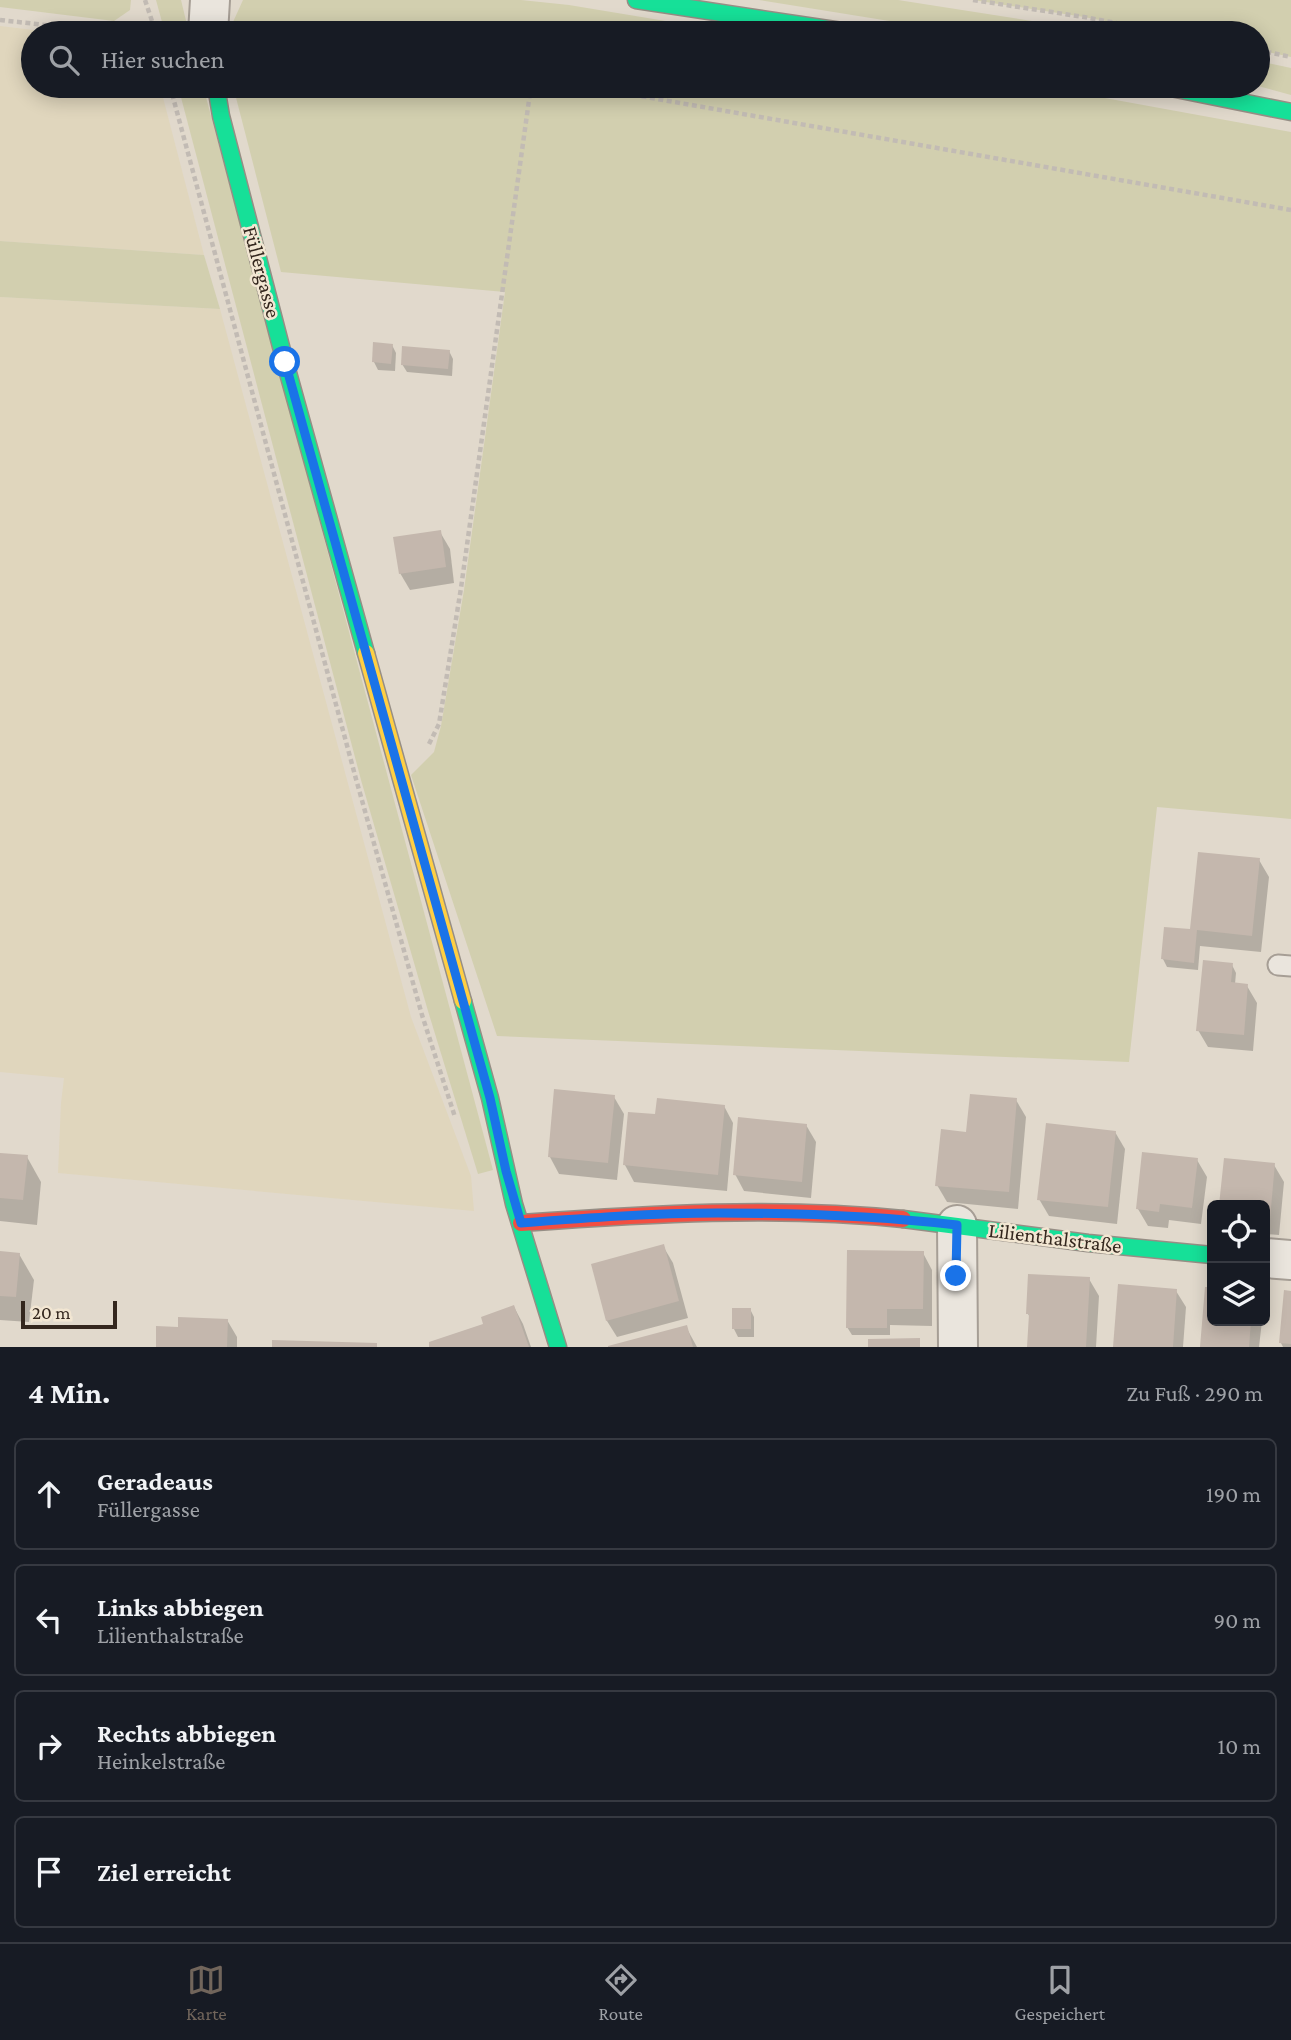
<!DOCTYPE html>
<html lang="de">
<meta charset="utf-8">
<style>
body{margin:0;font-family:"Crimson Pro",serif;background:#20242c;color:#f1f3f6}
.controls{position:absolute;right:21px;bottom:21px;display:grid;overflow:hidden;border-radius:10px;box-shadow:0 4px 18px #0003}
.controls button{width:63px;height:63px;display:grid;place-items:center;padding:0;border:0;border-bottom:2px solid #363941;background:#171b24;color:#f1f3f6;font:35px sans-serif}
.scale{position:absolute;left:21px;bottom:18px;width:96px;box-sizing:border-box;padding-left:7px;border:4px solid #34271e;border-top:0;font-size:19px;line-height:24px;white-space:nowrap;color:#34271e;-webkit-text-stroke:5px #f2e6d2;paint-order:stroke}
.stop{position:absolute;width:21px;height:21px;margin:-16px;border:5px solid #1a73e8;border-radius:50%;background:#fff}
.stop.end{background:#1a73e8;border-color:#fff;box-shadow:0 2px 7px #0008}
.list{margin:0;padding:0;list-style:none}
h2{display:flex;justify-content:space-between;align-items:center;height:91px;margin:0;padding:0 28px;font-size:30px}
h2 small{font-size:23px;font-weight:400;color:#9ea1a6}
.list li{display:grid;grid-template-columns:46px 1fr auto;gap:21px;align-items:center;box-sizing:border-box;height:112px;margin:0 14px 14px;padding:0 14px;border:2px solid #363941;border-radius:10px}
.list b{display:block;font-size:26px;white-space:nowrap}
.list p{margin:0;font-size:23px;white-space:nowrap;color:#9ea1a6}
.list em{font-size:23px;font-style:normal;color:#9ea1a6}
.icon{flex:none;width:38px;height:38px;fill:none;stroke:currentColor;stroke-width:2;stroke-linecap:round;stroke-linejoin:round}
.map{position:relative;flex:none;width:1291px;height:1347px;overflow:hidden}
.search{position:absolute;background:#171b24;box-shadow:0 4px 18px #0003;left:21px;right:21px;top:21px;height:77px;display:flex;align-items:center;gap:18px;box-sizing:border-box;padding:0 24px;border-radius:38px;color:#9ea1a6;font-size:26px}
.sheet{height:595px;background:#171b24}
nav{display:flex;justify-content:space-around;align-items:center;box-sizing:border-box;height:98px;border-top:2px solid #363941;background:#171b24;font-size:19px;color:#9ea1a6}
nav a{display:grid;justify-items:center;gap:4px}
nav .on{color:#71655b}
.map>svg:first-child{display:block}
.farmland{fill:#e0d6bd}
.green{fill:#d2cfaf}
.shadow{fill:#0003}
.building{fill:#c4b7ad}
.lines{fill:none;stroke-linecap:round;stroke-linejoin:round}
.lane-casing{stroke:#a69e95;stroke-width:23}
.street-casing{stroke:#a69e95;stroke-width:42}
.fast-casing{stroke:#968e85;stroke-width:19}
.slow-casing{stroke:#968e85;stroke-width:19}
.jam-casing{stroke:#968e85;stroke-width:19}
.path{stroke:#c2bbb4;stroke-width:4.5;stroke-dasharray:5 3.5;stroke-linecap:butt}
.lane{stroke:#eae5dd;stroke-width:19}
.street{stroke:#eae5dd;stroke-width:38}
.fast{stroke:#16e098;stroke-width:16}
.slow{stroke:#ffcf43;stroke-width:16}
.jam{stroke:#f24e42;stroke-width:16}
.route{stroke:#1a73e8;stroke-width:9}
.labels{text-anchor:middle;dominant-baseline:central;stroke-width:5;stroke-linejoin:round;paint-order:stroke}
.street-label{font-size:21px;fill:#34271e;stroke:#f2e6d2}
</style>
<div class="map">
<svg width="1291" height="1347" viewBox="0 0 1291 1347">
<rect width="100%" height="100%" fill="#e1d9cc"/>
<g class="farmland">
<path d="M0,26L59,33H33V86H160L204,255L0,241Z"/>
<path d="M0,297L220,309L411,1017L471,1176L474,1211L58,1173L61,1103L64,1078L0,1072Z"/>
</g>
<g class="green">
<path d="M0,0H131L130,10L114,21L0,7Z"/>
<path d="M156,0H181L189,33H165Z"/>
<path d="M243,0H521L569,5L738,33H228Z"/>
<path d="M759,0H898L1108,33H964Z"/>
<path d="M973,0H1291V57L1258,50V33H1169L1084,17Z"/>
<path d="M1258,61L1291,68V95L1258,86Z"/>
<path d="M178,86H203L493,1170L478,1174L428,1011L361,780Z"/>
<path d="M233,86H1039L1291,132V819L1157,807L1129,1062L497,1036L411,775L434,752L441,726L464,590L505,292L281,272Z"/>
<path d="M0,241L204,255L220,309L0,297Z"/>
</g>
<g class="shadow">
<path d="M392,345L396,353L395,371L378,370L374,362Z"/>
<path d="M449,351L453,359L452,376L407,372L402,364Z"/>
<path d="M440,532L450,549L454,583L410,590L400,573Z"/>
<path d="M1259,860L1269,877L1261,952L1200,946L1198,970L1167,967L1163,959L1193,932Z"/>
<path d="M1232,965L1236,973L1235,984L1247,986L1257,1003L1253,1051L1208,1047L1198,1030Z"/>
<path d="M614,1097L624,1114L617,1180L559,1174L550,1157Z"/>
<path d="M1016,1100L1026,1117L1018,1209L947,1202L937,1185L967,1134Z"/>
<path d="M724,1106L733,1123L727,1191L634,1182L625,1165L657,1116Z"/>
<path d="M806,1125L816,1142L811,1198L744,1191L735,1174Z"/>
<path d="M1115,1132L1125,1149L1117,1224L1049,1216L1039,1199Z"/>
<path d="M0,1154L27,1157L41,1182L37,1225L0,1221Z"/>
<path d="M1197,1160L1207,1177L1201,1224L1169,1220L1168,1228L1148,1226L1138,1209Z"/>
<path d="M1226,1160L1274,1165L1284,1182L1279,1235L1265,1234V1205H1221Z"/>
<path d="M663,1246L673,1263L688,1318L617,1337L607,1321L593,1265Z"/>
<path d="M0,1252L19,1254L34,1280L29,1322L0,1320Z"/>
<path d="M923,1253L932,1270V1326L890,1325V1335H852L847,1327Z"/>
<path d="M1089,1279L1099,1296L1096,1347H1029L1031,1319L1028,1314Z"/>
<path d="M1119,1286L1176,1291L1186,1307L1183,1347H1115Z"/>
<path d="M1206,1289H1212V1321H1262L1259,1347H1201Z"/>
<path d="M1291,1293V1347H1283L1281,1343Z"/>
<path d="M514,1307L523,1324L531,1347H430L431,1344L485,1325Z"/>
<path d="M750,1309L754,1317V1337H738L734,1329Z"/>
<path d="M227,1320L237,1337V1347H158V1328H177Z"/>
<path d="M686,1327L697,1347H613Z"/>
</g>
<g class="building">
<path d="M373,342L393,344L391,364L372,362Z"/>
<path d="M402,346L450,350L448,369L401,365Z"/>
<path d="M441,530L446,567L399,574L393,537Z"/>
<path d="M1198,852L1260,858L1252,936L1197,930L1194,963L1161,959L1164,927L1190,929Z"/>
<path d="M1203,960L1233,963L1231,982L1248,984L1244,1035L1196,1031Z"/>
<path d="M554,1089L615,1095L608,1163L548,1157Z"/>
<path d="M970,1094L1017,1098L1009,1192L935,1186L941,1129L966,1132Z"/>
<path d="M657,1098L725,1105L718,1175L623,1165L628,1112L655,1114Z"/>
<path d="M738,1117L807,1124L802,1182L733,1175Z"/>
<path d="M1046,1123L1116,1131L1108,1207L1037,1200Z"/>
<path d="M1142,1152L1198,1158L1192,1208L1160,1204L1159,1212L1136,1209Z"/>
<path d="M0,1153L28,1155L23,1200L0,1198Z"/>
<path d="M1224,1158L1275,1163L1270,1219L1265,1218V1205H1219Z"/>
<path d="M664,1244L679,1301L606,1321L591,1264Z"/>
<path d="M847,1250L924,1251L923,1309H887V1328H846Z"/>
<path d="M0,1251L20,1253L16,1297L0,1296Z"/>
<path d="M1028,1274L1090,1277L1086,1347H1027L1029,1314H1026Z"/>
<path d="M1118,1284L1177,1289L1173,1347H1113Z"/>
<path d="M1205,1287H1212V1321H1251L1249,1347H1200Z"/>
<path d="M1284,1290L1291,1291V1344L1279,1343Z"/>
<path d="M514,1305L529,1347H429V1342L483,1324L481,1317Z"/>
<rect x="732" y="1308" width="19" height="21"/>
<path d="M178,1317L228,1319L227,1347H156V1326L178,1327Z"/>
<path d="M687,1325L693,1347H608V1346Z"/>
<path d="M920,1338V1347H868V1339Z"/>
<path d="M272,1340L377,1343V1347H272Z"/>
</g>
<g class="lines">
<defs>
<path id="lane" d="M1278,965L1291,966"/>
<g id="street">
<path d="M208,33L210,0"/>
<path d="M957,1225L958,1347"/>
<path d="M1265,1258L1291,1260"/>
</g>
<g id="fast">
<path d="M636,0L855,33"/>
<path d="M216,86L221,116L285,362L366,653"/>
<path d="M1161,86L1291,112"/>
<path d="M463,1001L490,1098L514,1204L558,1347"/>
<path d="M903,1219L1088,1243L1212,1255"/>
</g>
<path id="slow" d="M366,653L463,1001"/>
<path id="jam" d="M521,1223C648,1214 776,1206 903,1219"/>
</defs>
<use href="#lane" class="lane-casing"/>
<use href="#street" class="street-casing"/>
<use href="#fast" class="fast-casing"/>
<use href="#slow" class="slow-casing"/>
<use href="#jam" class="jam-casing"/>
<g class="path">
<path d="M145,0L156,33"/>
<path d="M973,0L1084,17L1169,33"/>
<path d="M0,20L119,33"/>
<path d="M1258,50L1291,57"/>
<path d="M170,86L356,779L422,1015L455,1117"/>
<path d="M583,86L1291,210"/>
<path d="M429,744L439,724L461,588L531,86"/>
</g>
<use href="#lane" class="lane"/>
<use href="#street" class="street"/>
<use href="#fast" class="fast"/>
<use href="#slow" class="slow"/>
<use href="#jam" class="jam"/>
</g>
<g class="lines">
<path class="route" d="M285,362L490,1098L506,1171L521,1223C586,1218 652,1213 718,1213C798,1213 877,1216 957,1225L956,1276"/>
</g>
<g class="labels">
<g class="street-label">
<text transform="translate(262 272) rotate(75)">Füllergasse</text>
<text transform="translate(1055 1238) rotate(7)">Lilienthalstraße</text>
</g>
</g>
</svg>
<div class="controls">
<button><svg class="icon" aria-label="locate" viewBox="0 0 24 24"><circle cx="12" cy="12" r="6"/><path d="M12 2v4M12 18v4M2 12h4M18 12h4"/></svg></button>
<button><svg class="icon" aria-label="layers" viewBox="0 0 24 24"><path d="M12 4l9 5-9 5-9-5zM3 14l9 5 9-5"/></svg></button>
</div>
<div class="scale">20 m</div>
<div class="stop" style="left:285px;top:362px"></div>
<div class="stop end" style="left:956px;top:1276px"></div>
<div class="search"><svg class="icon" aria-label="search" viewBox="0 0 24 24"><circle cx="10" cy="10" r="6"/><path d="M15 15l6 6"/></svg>Hier suchen</div>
</div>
<section class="sheet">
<h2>4 Min.<small>Zu Fuß · 290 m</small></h2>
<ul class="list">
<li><svg class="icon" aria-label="ahead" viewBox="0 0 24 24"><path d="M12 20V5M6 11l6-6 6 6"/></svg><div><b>Geradeaus</b><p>Füllergasse</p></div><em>190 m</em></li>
<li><svg class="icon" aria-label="left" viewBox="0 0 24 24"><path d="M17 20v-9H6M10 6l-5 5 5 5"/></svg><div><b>Links abbiegen</b><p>Lilienthalstraße</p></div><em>90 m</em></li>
<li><svg class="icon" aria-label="right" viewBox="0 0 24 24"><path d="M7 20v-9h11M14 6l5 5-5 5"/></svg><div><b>Rechts abbiegen</b><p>Heinkelstraße</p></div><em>10 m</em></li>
<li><svg class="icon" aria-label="arrive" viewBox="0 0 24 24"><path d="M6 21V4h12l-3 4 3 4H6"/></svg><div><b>Ziel erreicht</b></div></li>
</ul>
</section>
<nav>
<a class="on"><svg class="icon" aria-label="map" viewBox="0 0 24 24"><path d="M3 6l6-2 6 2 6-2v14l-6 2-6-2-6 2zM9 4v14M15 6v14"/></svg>Karte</a>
<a><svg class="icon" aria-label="directions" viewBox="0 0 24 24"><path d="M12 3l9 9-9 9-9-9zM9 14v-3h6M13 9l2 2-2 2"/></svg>Route</a>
<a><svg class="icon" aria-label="saved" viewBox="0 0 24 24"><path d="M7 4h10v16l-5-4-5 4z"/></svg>Gespeichert</a>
</nav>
